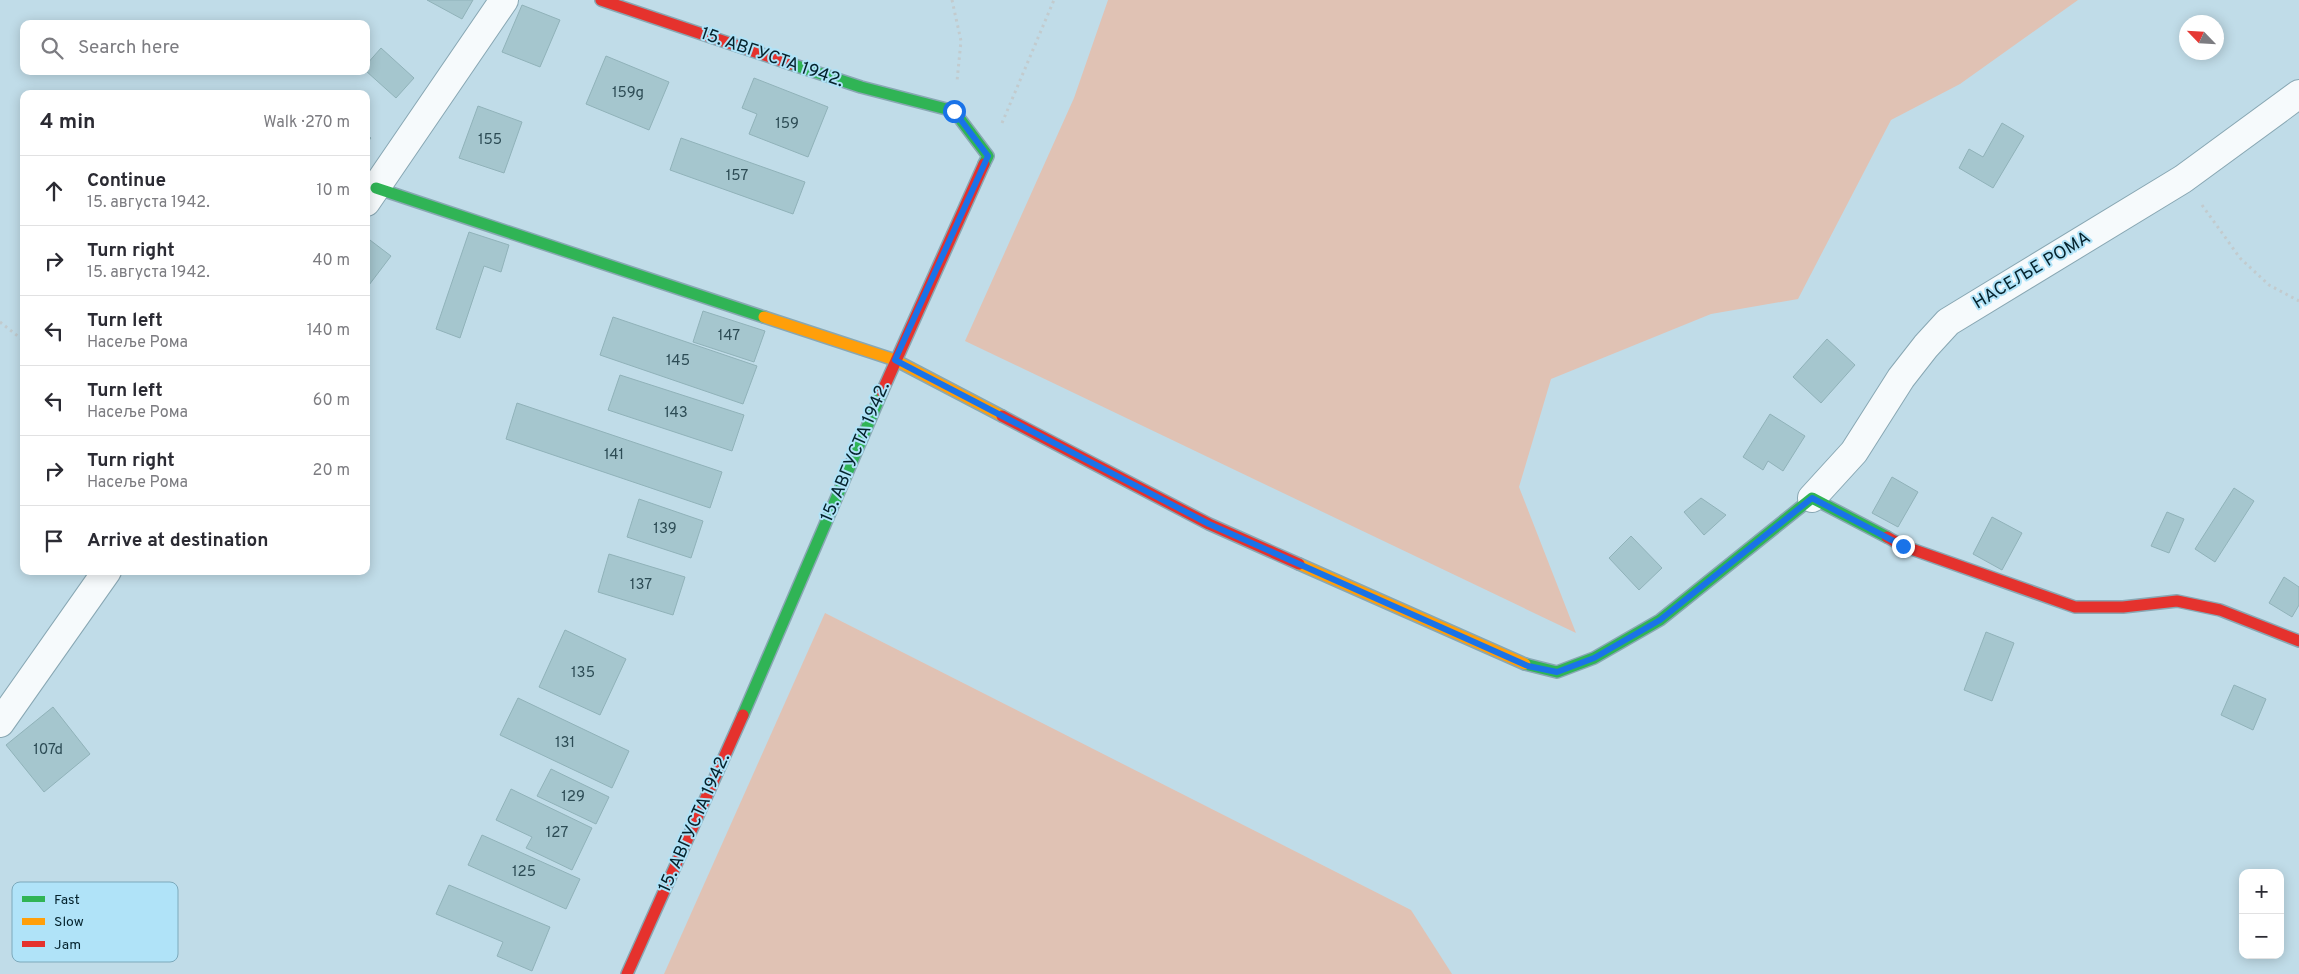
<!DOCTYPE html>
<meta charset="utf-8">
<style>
body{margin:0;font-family:Overpass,sans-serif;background:#f2f2f3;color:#2b2b33}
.controls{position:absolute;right:15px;bottom:15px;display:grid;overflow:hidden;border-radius:10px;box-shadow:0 2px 12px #0003}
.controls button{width:45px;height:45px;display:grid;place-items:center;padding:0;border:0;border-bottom:1px solid #e1e1e2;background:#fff;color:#2b2b33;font:25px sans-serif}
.compass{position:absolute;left:2179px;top:15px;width:45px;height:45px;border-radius:50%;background:#fff;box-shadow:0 2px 12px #0003;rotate:295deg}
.stop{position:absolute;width:15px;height:15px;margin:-11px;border:4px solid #1a73e8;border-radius:50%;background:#fff}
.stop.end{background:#1a73e8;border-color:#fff;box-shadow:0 1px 5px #0008}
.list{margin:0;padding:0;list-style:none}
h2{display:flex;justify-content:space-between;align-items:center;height:65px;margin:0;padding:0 20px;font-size:21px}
h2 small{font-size:16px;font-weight:400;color:#7c7c81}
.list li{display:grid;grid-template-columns:32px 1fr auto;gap:15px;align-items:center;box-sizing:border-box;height:70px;padding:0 20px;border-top:1px solid #e1e1e2}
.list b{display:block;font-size:19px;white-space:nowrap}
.list p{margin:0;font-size:16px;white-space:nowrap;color:#7c7c81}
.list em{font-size:16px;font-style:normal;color:#7c7c81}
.icon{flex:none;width:28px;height:28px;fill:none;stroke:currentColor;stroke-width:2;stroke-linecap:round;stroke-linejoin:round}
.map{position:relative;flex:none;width:2299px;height:974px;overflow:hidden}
.search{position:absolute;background:#fff;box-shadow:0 2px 12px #0003;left:20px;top:20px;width:350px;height:55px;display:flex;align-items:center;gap:12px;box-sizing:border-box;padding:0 18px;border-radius:10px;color:#7c7c81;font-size:19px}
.panel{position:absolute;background:#fff;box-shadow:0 2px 12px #0003;left:20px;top:90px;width:350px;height:485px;border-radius:10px}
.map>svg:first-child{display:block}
.green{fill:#e0c2b4}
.building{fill:#a5c6ce;stroke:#90b2b9}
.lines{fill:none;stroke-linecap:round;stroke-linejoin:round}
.street-casing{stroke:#88a7b3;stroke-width:30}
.fast-casing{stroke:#88a7b3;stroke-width:14}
.slow-casing{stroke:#88a7b3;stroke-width:14}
.jam-casing{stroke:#88a7b3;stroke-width:14}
.path{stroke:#c2cbce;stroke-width:3;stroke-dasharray:2.5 4;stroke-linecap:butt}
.street{stroke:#f6fafc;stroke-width:28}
.fast{stroke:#30b455;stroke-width:11}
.slow{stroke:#ff9f0a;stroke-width:11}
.jam{stroke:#e5322d;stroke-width:11}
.route{stroke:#1a73e8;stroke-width:6}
.labels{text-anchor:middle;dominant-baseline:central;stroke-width:4;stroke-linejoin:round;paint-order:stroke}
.number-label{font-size:15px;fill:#2d4c55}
.street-label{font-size:18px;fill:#04222c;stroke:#b0e3f8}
.key{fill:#b0e3f8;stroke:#7ca9bb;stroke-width:1}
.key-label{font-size:14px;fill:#04222c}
</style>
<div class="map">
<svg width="2299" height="974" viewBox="0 0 2299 974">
<rect width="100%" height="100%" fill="#c0dce8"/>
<g class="green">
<path d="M1108,0H2078L1960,84L1891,120L1798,299L1711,314L1551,379L1519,487L1576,633L965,341L1074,98Z"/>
<path d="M825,613L1411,910L1452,974H664Z"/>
</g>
<g class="building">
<path d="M427,0H473L462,19Z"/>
<path d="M522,5L560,20L540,67L502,52Z"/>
<path d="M381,48L414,78L396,98L366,71V65Z"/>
<path d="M606,56L669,82L649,130L586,104Z"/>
<path d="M754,78L828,107L808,157L749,134L757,114L742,108Z"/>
<path d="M478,106L522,122L504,173L459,158Z"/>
<path d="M2002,123L2024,136L1993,188L1959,168L1969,149L1983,157Z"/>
<path d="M366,134L371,138L366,144Z"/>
<path d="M681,138L805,182L793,214L670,170Z"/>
<path d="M469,232L509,245L501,272L484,266L460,338L436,329Z"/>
<path d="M366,237L391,256L366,289Z"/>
<path d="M703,311L765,331L754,362L693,342Z"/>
<path d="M613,317L757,366L743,404L600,355Z"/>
<path d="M1827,339L1855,365L1821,403L1793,377Z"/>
<path d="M620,375L744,415L732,451L608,410Z"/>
<path d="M517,403L722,472L710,508L506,439Z"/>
<path d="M1770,414L1805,436L1783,471L1768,461L1763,470L1743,457Z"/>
<path d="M1892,477L1918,492L1898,527L1872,513Z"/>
<path d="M2234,488L2254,501L2215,562L2195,549Z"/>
<path d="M1701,498L1726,515L1704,535L1684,512Z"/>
<path d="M639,499L703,521L691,558L627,537Z"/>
<path d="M2167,512L2184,519L2169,553L2151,546Z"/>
<path d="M1992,517L2022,533L2002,570L1973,554Z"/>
<path d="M1631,536L1662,568L1639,590L1609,558Z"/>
<path d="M609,554L685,577L673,615L598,592Z"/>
<path d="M2284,577L2299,587V605L2292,617L2269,603Z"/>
<path d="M565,630L626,659L600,715L539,687Z"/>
<path d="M1986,632L2014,643L1992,701L1964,690Z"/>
<path d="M2234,685L2266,699L2253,730L2221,715Z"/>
<path d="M518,698L629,751L612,788L500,735Z"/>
<path d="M53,707L90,754L44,792L6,745Z"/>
<path d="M551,769L609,797L596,824L537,796Z"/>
<path d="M511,789L592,828L572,870L526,848L532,837L496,820Z"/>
<path d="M482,835L580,879L566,909L468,865Z"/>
<path d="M449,885L550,927L532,971L497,956L503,942L436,914Z"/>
</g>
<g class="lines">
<defs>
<g id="street">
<path d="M366,202L504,0"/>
<path d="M1812,498L1854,452L1901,378L1926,346L1948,322L2183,179L2299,94"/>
<path d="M0,723L107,571"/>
</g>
<g id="fast">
<path d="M791,64L861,87L954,111L988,156L984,164"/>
<path d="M376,188L764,317"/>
<path d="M1525,664L1557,672L1594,658L1660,620L1812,498L1887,537"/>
<path d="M743,715L882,392"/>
</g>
<g id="slow">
<path d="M764,317L895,360L1002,416"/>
<path d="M1299,564L1525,664"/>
</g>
<g id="jam">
<path d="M601,0L791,64"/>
<path d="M882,392L984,164"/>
<path d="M1002,416L1209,524L1299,564"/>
<path d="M1887,537L1903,546L2075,607H2123L2177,601L2220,610L2299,641"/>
<path d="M627,974L743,715"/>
</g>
</defs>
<use href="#street" class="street-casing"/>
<use href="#fast" class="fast-casing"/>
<use href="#slow" class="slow-casing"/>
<use href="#jam" class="jam-casing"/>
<g class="path">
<path d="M952,0L961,41L957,81"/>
<path d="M1002,123L1054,0"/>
<path d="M2202,205L2240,258L2269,285L2299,301"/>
<path d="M0,322L24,341"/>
</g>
<use href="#street" class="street"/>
<use href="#fast" class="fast"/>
<use href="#slow" class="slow"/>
<use href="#jam" class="jam"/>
</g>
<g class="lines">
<path class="route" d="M954,111L988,156L895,360L1209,524L1528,666L1557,672L1594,658L1660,620L1812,498L1903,546"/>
</g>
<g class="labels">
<g class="number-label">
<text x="628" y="93">159g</text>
<text x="787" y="124">159</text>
<text x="490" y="140">155</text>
<text x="737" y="176">157</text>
<text x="729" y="336">147</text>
<text x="678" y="361">145</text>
<text x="676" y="413">143</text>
<text x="614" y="455">141</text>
<text x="665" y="529">139</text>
<text x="641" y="585">137</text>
<text x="583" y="673">135</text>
<text x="565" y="743">131</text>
<text x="48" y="750">107d</text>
<text x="573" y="797">129</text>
<text x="557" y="833">127</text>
<text x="524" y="872">125</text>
</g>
<g class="street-label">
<text transform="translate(772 58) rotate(19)">15. АВГУСТА 1942.</text>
<text transform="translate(2032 271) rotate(-31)">НАСЕЉЕ РОМА</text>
<text transform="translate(856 452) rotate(-67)">15. АВГУСТА 1942.</text>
<text transform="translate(695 823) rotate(-66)">15. АВГУСТА 1942.</text>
</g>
</g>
<rect x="12" y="882" width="166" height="80" rx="8" class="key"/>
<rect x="22" y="896" width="23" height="6" fill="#30b455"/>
<rect x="22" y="918" width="23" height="7" fill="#ff9f0a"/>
<rect x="22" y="941" width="23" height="6" fill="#e5322d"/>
<g class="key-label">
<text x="54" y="904">Fast</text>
<text x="54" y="926">Slow</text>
<text x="54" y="949">Jam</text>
</g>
</svg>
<div class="controls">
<button>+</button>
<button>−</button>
</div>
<svg class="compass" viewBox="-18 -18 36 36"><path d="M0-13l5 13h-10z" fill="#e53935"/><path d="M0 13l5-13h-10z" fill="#7c7c81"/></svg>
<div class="stop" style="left:954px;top:111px"></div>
<div class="stop end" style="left:1903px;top:546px"></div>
<div class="search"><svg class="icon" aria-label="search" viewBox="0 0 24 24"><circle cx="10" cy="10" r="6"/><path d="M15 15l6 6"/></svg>Search here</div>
<section class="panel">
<h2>4 min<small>Walk · 270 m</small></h2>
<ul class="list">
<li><svg class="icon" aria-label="ahead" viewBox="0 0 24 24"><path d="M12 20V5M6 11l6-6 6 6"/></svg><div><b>Continue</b><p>15. августа 1942.</p></div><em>10 m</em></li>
<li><svg class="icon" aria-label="right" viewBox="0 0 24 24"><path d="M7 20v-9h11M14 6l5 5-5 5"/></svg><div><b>Turn right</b><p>15. августа 1942.</p></div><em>40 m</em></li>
<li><svg class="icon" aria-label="left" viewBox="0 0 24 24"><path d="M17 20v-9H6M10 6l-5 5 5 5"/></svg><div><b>Turn left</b><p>Насеље Рома</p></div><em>140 m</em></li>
<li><svg class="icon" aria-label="left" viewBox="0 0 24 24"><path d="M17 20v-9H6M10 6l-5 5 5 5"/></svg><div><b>Turn left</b><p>Насеље Рома</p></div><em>60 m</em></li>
<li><svg class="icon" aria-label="right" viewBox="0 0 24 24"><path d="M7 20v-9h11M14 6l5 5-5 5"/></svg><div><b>Turn right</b><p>Насеље Рома</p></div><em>20 m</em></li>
<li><svg class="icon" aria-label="arrive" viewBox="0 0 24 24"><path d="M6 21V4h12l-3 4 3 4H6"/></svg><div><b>Arrive at destination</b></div></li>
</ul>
</section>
</div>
